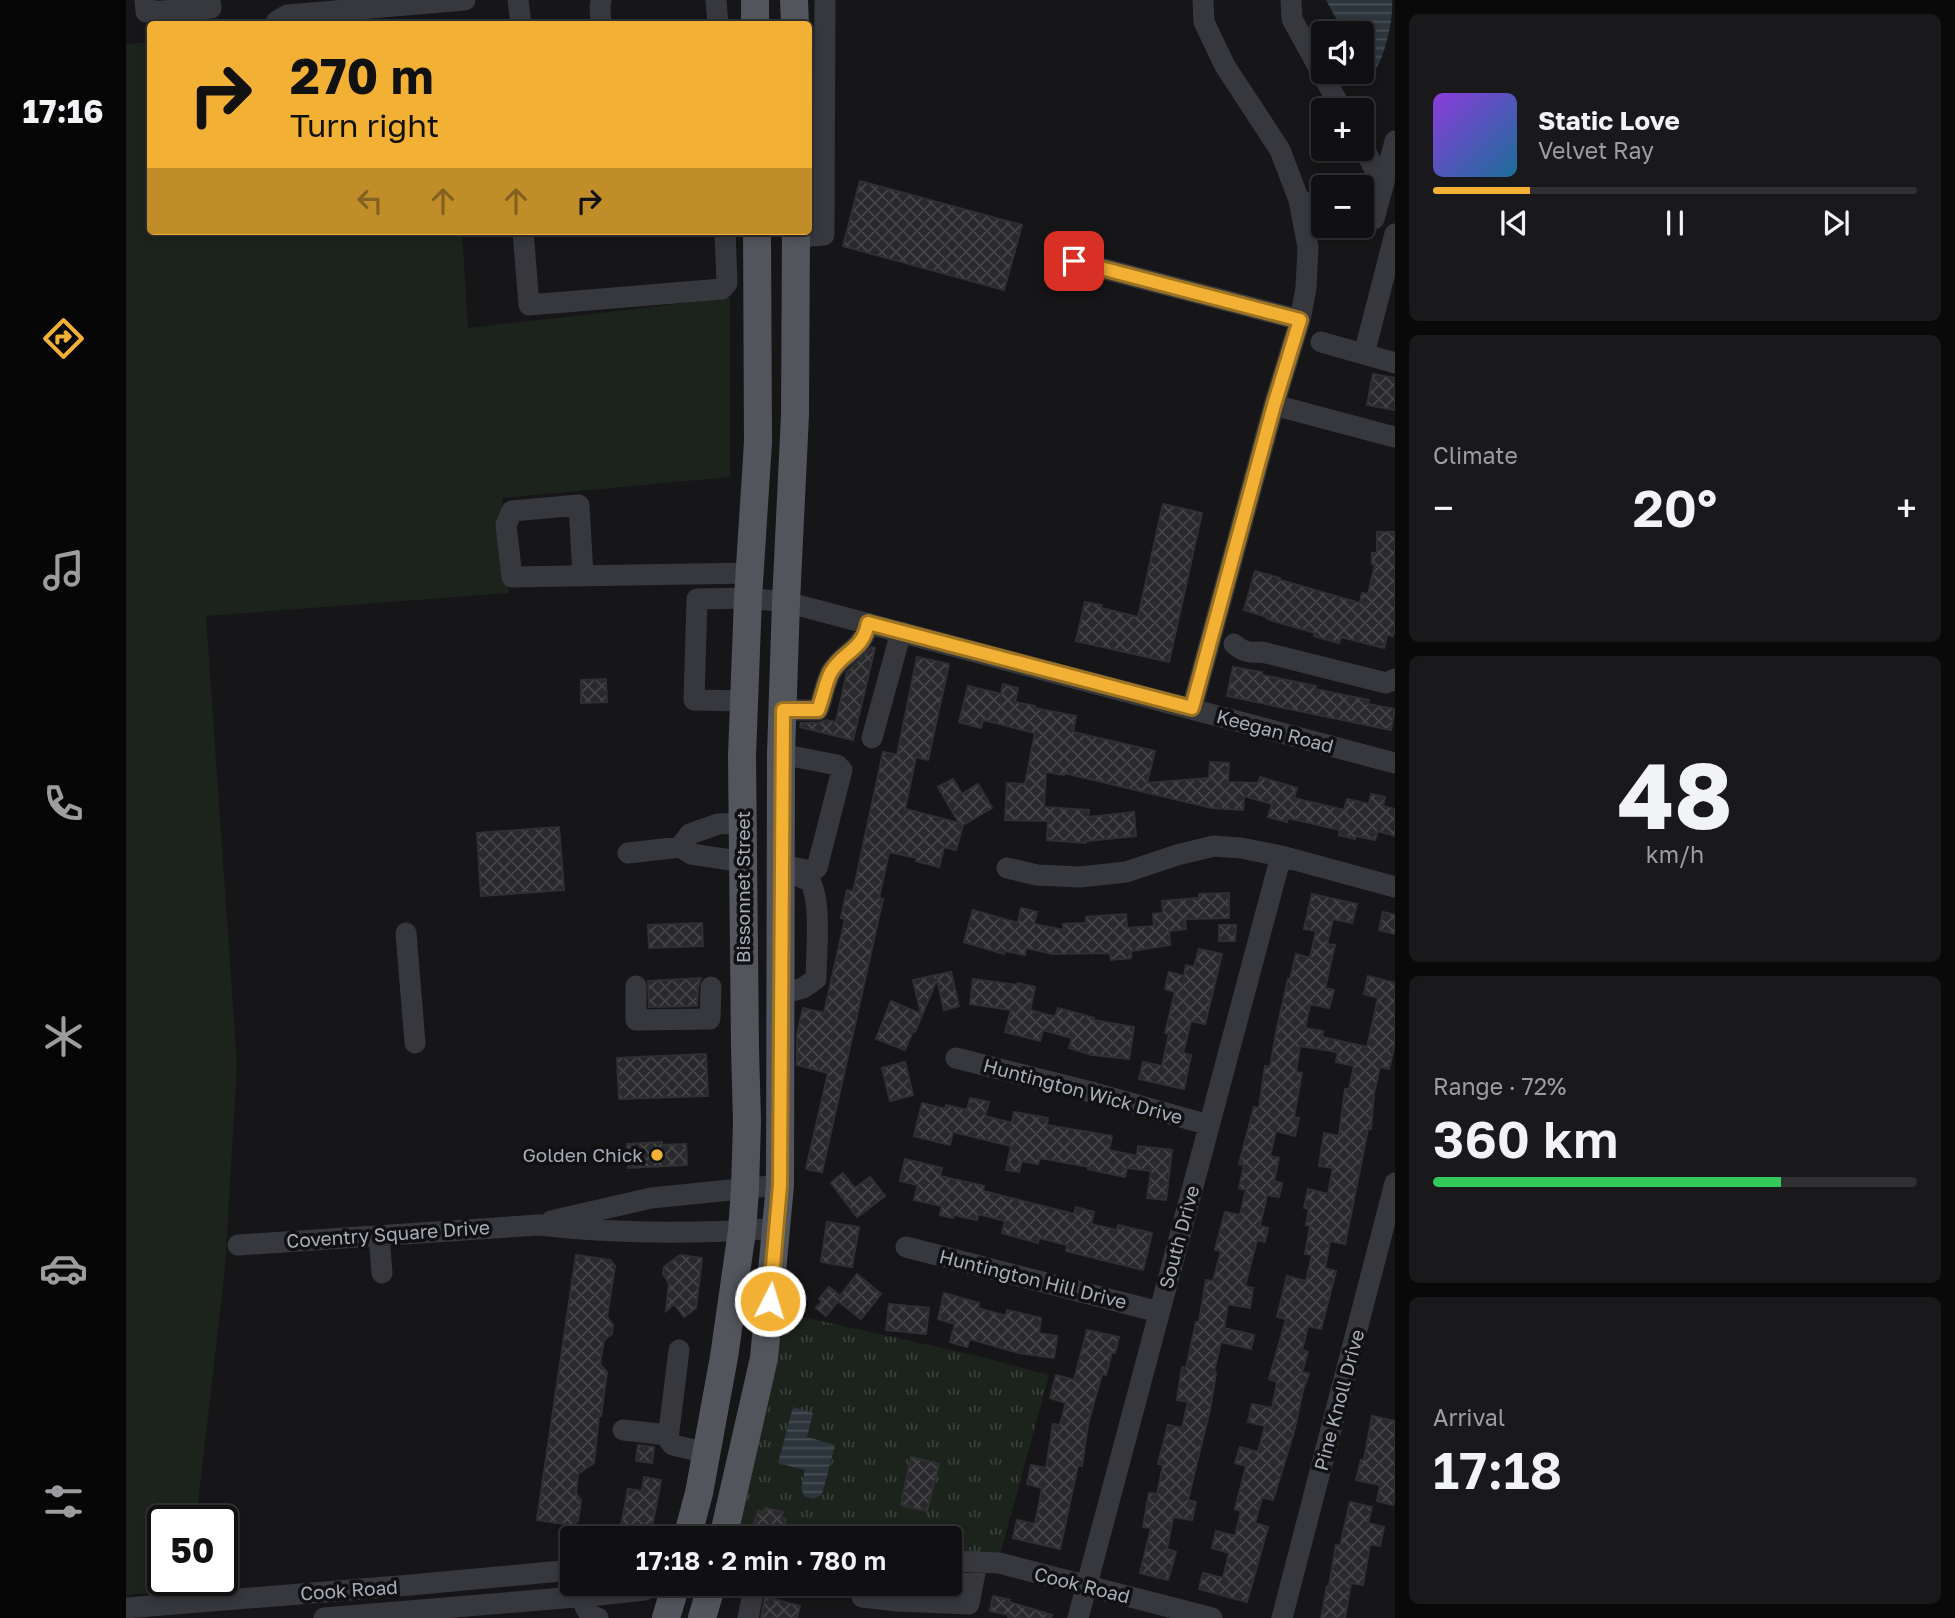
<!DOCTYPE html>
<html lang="en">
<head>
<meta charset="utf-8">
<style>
	:root { --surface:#101012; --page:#19191b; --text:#f1f3f6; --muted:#9c9d9f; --line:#303032; --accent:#f2b134 }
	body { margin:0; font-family:"Golos Text",sans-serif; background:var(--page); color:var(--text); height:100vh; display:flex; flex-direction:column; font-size:26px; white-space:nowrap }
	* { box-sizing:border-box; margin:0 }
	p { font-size:23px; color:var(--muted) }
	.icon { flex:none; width:38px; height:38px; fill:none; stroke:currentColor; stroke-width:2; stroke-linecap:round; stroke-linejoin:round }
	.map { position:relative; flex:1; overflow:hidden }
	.sheet { display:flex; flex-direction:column; gap:14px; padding:14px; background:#09090a; width:560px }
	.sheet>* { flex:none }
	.top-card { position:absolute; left:21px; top:21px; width:665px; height:214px; border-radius:7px; box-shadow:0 4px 10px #0003,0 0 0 2px var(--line); background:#f2b134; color:#111; overflow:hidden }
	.tools { position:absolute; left:1185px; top:21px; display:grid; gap:14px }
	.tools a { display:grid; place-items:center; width:63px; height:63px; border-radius:7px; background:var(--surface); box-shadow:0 4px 10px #0003,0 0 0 2px var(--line); font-size:35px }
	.speed { position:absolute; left:21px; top:1505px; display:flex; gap:14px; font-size:35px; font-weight:700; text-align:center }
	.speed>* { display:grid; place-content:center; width:91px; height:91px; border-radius:50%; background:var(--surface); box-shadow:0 4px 10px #0003,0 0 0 2px var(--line); line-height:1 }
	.speed .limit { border:4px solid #111; border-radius:10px; background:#fff; color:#111 }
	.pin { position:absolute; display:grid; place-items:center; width:60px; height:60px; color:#fff; margin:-30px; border-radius:14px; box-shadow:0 4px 10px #0006 }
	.me { position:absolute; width:77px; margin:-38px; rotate:5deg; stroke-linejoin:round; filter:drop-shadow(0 0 5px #0008) }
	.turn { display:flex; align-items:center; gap:24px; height:147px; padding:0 28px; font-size:32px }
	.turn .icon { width:91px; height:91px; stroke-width:2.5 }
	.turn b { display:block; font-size:49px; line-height:60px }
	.lanes { display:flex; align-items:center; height:66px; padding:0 28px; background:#0003; justify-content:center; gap:35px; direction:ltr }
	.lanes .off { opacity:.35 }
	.big { font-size:52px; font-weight:600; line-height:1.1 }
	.sheet .tile { flex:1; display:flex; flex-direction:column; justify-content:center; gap:10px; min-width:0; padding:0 24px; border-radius:10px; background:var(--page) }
	.sheet .dial { align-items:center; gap:0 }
	.dial b { font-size:91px; line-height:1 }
	.song { display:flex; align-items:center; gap:21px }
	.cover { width:84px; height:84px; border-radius:10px; background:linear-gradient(135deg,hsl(270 70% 55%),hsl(200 70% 35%)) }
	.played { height:7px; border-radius:4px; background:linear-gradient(90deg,var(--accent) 20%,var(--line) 20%) }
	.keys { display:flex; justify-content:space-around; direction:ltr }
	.heat { display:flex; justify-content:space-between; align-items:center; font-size:38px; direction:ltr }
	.charge { height:10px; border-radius:5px; background:linear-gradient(90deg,#34c759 72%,var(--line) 0) }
	.trip { position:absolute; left:434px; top:1526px; width:402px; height:70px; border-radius:7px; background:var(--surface); box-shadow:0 4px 10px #0003,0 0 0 2px var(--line); font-weight:600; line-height:70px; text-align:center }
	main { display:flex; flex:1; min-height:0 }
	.menu { display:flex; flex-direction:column; width:126px; justify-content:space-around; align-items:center; background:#060607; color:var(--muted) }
	.menu .icon { width:49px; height:49px }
	.menu .active { color:var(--accent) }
	.menu b { font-size:32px; color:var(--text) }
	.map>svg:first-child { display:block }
	.grass { fill:#1c231d }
	.park { fill:url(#park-tufts) }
	.water { fill:url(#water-rules) }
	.building { fill:url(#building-cross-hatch); stroke:#303034; stroke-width:2 }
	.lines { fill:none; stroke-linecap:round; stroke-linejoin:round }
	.minor { stroke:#37383d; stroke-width:21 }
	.major { stroke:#53555c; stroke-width:28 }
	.route-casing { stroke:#9d7322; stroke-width:18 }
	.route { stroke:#f2b134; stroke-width:12 }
	.poi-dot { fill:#f2b134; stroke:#111113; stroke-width:2.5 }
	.labels { text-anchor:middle; stroke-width:7; stroke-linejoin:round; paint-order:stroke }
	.street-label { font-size:19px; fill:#a8adb8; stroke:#111113 }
	.poi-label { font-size:19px; fill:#a8adb8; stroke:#111113; text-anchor:end }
</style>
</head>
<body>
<main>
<nav class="menu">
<b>17:16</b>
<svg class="icon active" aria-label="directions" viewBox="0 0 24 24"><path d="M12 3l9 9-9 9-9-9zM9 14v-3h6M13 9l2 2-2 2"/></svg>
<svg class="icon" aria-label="music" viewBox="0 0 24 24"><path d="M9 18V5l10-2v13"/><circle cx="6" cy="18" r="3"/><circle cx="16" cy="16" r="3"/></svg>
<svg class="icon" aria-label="phone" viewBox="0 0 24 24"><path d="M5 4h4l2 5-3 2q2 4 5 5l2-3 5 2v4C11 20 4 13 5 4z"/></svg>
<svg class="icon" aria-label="climate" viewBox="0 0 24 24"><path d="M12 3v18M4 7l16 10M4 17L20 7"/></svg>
<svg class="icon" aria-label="car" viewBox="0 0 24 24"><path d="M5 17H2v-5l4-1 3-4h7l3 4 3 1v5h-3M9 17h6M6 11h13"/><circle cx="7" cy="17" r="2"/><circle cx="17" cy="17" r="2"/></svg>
<svg class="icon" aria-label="filters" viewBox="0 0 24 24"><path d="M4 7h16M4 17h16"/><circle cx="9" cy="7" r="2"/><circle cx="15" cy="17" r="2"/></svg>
</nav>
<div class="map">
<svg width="1269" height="1618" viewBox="0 0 1269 1618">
	<defs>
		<pattern id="park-tufts" width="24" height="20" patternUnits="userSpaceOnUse" patternTransform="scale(1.75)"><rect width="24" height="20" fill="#1c231d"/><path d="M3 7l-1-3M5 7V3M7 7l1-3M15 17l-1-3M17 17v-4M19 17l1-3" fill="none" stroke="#3a403c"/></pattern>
		<pattern id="water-rules" width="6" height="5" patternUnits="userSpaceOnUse" patternTransform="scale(1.75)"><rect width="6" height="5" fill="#2c353c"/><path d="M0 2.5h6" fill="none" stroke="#485056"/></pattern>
		<pattern id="building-cross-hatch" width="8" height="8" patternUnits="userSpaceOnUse" patternTransform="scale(1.75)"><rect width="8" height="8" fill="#29292c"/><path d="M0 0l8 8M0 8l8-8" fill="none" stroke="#454548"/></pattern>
	</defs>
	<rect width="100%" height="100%" fill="#161618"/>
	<!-- grass -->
	<path class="grass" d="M24,42v189h312l6,97 262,-30v179l-228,21 7,95 -303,23 31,448 -12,204 -29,253h-33v59h26l-1,10 -62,5v-1551z"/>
	<!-- park -->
	<path class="park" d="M655,1312l197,44 71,19 -49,180 -50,-4v-13h-219z"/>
	<!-- water -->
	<path class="water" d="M1200,0h66c2,16 -7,57 -17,70 -1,2 -7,6 -8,7l-5,-9v-35h-18z
		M667,1407l20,6 -6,24 28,8 -12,46 -2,4 -7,4 -9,-2 -4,-8 4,-19 -27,-7z"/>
	<!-- building -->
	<path class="building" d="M734,181l162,44 -18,65 -161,-44z
		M1247,374l22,4v32l-28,-5z
		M1037,504l39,9 -33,149 -93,-21 9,-39 17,3 -1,3 37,9z
		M1251,532h18v97l-2,7 -6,-1 -3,13 -43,-11 -2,6 -25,-7 1,-3 -48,-14v-2l-23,-7 11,-39 25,7v2l80,23 2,-10 6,1 7,-30h-3v-11h5z
		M746,647l3,1 -22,92 -53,-13 1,-4h17l8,-3 10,2 11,-50z
		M791,657l32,7 -21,96 -12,-3 -11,52 54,14 -21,-36 15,-8 9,15 16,-10 14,24 -29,17 -7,25 -12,-3 -5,20 -23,-6 1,-3 -28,-6 -10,46 4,1 -61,273 -16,-3 22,-96 -31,-8v-30l6,-27 21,5 21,-94 -4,-1 6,-28 6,2 30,-140 14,3z
		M1107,667l29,5v3l54,11 -1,3 54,11 -1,4 27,5 -4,21 -164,-34z
		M480,679l1,23 -26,1v-23z
		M877,684l15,4 -3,14 20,4 -1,2 42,8 -3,16 82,19 -8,32 62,-5 1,-16 19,1 -1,19 30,1 2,-6 37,11 -3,10 50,12 3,-11 22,5 2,-10 14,3 -2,9 12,3v27l-17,-5 -3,9 -19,-4 -1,3 -16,-4 1,-5 -52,-12 -1,4 -19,-5 4,-13 -28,-8 -1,14 -31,-2 -148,-35v2l-18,-3 -2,35 45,3 -1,7 46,-5 2,24 -50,5v2l-39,-3 1,-19 -43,-1 2,-37 18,1 10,-51 -52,-13 -2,8 -22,-6 9,-36 33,8z
		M433,827l5,63 -83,6 -4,-63z
		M1103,893v25l-44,1 1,10 -17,2 1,14 -39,6v7l-20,2 -1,-7 -57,1 -27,-6 -1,7 -20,-4 -1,3 -40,-12 9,-32 45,13 3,-15 16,4 -3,12 30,6 -1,-6 23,-1v-6l40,-3 1,14 27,-2 -1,-12 10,-1 -1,-12 37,-3v-4z
		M1186,894l45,10 -5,19 -19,-4 -6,25 8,1 -10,43 9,2 -5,18 -19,-4 -5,24 18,3 -1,6 45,10 11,-49 -14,-4 4,-18 27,7v60l-6,26 -9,-2 -6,26 -3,36h-3l-23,115 -15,-3 -5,27 11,3 -15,58 -13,-3 -6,24 6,2 -6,20 7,2 -6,16 -9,42 -21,68 -11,-3 -7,26 13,4 -21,75 -48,-13 4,-16 20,5 6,-25 -17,-5 4,-17 19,5 6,-25 -6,-2 11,-43 -11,-3 5,-16 18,5 7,-26 -17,-4 4,-18 20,4 5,-26 -8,-3 17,-60 -9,-2 10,-41 19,5 6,-26 -7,-1 5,-28 -4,-1 3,-16 -5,-1 4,-19 20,5 5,-26 -14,-2 5,-33 15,3 6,-47h4l5,-23 -18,-4 2,-10 -38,-6 -4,26 6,1 -8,44 5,1 -4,18 -19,-5 -6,25 9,2 -5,23 8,2 -3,14 -12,-2 -7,31 8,2 -3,14 -8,-2 -12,46 8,2 -3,20 -22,-4 -4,24 30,7 -3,14 -30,-7 -7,30 2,1 -6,36 -22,91 8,2 -4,18 -19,-3 -6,32 9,3 -8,28 -28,-7 11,-45 -8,-1 6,-34 8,1 6,-29 -5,-1 10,-39 14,3 6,-26 -11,-2 5,-33 4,1 10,-46h3l7,-42 7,1 8,-30 -6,-1 10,-38 15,3 6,-25 -7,-2 5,-23 -5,-1 15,-57 5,1 6,-42 5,1 7,-39 11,-49h2l6,-25 14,4 6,-27 -12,-2z
		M1257,912l12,3v19l-16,-4z
		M576,923l1,23 -54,2 -1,-23z
		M1093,925h17l-1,16h-16z
		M1073,949l23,5 -17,70 -14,-3 -8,32 8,2 -7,34 -45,-10 4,-17 19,4 7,-32 -4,-1 10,-41 -10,-3 4,-17 15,4 2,-11 8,2z
		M825,972l8,34 -15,4 -7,-31 -22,53 -2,-1 -8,19 -29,-11 15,-38 30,13 -8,-34z
		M575,978l-3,9 -1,19 -48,1 -1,-26z
		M847,979l44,6 1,-2 17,4 -5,23 25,7 3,-9 36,10 -1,2 41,7 -5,32 -37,-4 -23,-7 3,-10 -29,-8 -3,11 -35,-9 6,-22 -41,-6z
		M580,1054l2,42 -89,3 -2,-41z
		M779,1062l8,33 -23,6 -8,-33z
		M844,1098l19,4 -4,14 27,7 2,-11 34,6 -1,7 65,11 -3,14 28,6 1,-10 34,4 -6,50 -19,-2 4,-27 -24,-3 -2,9 -37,-8 1,-2 -49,-9 -2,6 -16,-3 -3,11 -13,-2 5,-24 -58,-14 -3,13 -36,-9 8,-33 23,6 1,-4 21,5z
		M536,1142v3l24,-1 1,21 -59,3 -1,-24z
		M779,1159l37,9 -2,8 44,10 -1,5 91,23 2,-7 18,5 -3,12 26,6 1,-5 34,8 -9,37 -77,-19 1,-6 -28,-7 -1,5 -36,-10 3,-12 -27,-7 -1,6 -23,-5 -1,3 -13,-3 2,-9 -28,-6 4,-15 -18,-4z
		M717,1173l12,15 15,-11 15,19 -28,21 -26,-34z
		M701,1222l32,5 -7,40 -31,-5z
		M450,1255l34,5 5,6 -8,51 6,8 -1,9 -8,6 -4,24 7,8 -6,44 -2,1 -5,46 -16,11 -2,19 5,7 -3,21 -7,4 -34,-5z
		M554,1255l22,3 -6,50 -12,9 -10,-13 -8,7 3,-28 -6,-9 1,-7z
		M731,1274l24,20 -20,25 -23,-18 -12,15 -10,-8 6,-6 -3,-3 10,-12 11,9z
		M818,1293l35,10 -1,5 28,8 1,-6 34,8 -2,15 18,3 -3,22 -35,-5 -49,-14 -3,8 -17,-5 5,-18 -17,-5z
		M763,1304l40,4 -3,26 -40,-4z
		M961,1330l32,7 -4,16 -3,-1 -6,23 -4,-1 -14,50 -6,42 -4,-1 -18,84 -47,-11 4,-18 18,4 7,-36 -15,-4 4,-19 15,3 7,-44 7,1 6,-22 -16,-5 6,-23 18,5z
		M1246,1416l23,5v77l-2,7 -16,-4 3,-16 -24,-5 5,-20h3z
		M512,1445l16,2 -2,16 -16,-2z
		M785,1457l28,7 -12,47 -26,-6z
		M518,1477l17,3 -8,42 -11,8 -21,-4 7,-37 14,2z
		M1224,1502l22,5 -4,16 16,4 -4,19 -10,-2 -7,41 -12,-2 -6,35h-24l6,-32h2l7,-41 4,1z
		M639,1508l18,4 -2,6 5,1 -4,16 -5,-1 -1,4 -18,-5 1,-4 -6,-1 5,-17 6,1z
		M867,1596l17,4 -1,2 43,13 -1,3h-43l1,-3 -19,-4z
		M639,1597l35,9 -3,12h-36z"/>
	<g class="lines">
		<!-- minor -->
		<path class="minor" d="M19,0l1,12 65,-4 -1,-8
			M392,0l3,24
			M590,0l2,24
			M1165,0l1,19 50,91
			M149,24l2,-3 10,-6 178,-15
			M475,24l-1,-17 1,-7
			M1236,145l21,40
			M1173,200l24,6
			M1248,219l21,-78
			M397,231l6,74 193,-16 5,-6 -2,-52
			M670,237l28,-2 1,-235
			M948,261l226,59
			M1195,342l74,21
			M1238,354l31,-120
			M1148,405l121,32
			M457,575l-4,-70 -67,6 -6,14 6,52 238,-4
			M1108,644c9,8 16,9 28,8l124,31 9,-4
			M619,701l-51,-1 3,-101 51,-1 38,4 609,161
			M1066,708l82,-303 26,-85 6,-32 2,-41 -9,-47 -19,-50 -55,-84 -21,-44 -1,-22
			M657,710h35c5,-12 7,-27 13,-38 12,-21 32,-21 37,-49
			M746,738l29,-106
			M617,823l-25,1 -28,10 -10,13 11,7 53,8
			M502,853l52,-6
			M655,865l31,6 5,-3 25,-98 -5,-5 -56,-11
			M881,868l30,7 43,2 46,-5 51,-17 37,-9 27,2 40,8 114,31
			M280,933l9,110
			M510,986v34l74,-1 1,-32
			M655,994l22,-6 13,-9c0,-26 6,-76 -6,-98l-14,-6 -8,1
			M830,1058l139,35 114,32
			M425,1221l100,-23 129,-13
			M253,1235l3,38
			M112,1245l301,-20c79,9 159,9 238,3
			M780,1247l253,65
			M553,1350l-11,89 5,6 34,8
			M497,1430l45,5
			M824,1561l49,2 213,55
			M456,1596c3,11 4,19 16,22
			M736,1597l35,4 72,3 8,-42
			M0,1608l285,-23 161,-15
			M198,1618l275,-23 45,-5 14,-6
			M622,1618l4,-20
			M952,1618l203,-762
			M1156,1618l113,-435"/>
		<!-- major -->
		<path class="major" d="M629,0v24
			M668,0l1,24
			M561,1538l12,-45 25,-136 18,-126 3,-42 2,-67 -2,-74 -3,-292 6,-158 10,-156 -1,-211
			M597,1538l41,-180 16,-173 1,-431 5,-152 9,-187 1,-184
			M540,1618l10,-34
			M576,1618l10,-34"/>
	</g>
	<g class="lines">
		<defs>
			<path id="route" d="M644,1301l10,-116 3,-475h35c5,-12 7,-27 13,-38 12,-21 32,-21 37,-49l324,85 82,-303 26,-85 -226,-59"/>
		</defs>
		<!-- route casing -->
		<use href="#route" class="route-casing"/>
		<!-- route -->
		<use href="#route" class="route"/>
	</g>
	<!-- markers -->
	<circle class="poi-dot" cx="531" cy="1155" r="7"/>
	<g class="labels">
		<!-- street labels -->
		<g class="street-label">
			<text transform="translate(1149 731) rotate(15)" y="7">Keegan Road</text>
			<text transform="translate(617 887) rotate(-90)" y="7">Bissonnet Street</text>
			<text transform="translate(957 1091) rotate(15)" y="7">Huntington Wick Drive</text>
			<text transform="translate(262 1234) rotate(-4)" y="7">Coventry Square Drive</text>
			<text transform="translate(1053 1237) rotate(-75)" y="7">South Drive</text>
			<text transform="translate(907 1279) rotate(14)" y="7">Huntington Hill Drive</text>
			<text transform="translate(1213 1400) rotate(-75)" y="7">Pine Knoll Drive</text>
			<text transform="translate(956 1585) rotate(14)" y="7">Cook Road</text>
			<text transform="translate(223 1590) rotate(-4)" y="7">Cook Road</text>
		</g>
		<!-- poi labels -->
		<g class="poi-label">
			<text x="517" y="1162">Golden Chick</text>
		</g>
	</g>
</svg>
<div class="tools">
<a><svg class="icon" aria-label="sound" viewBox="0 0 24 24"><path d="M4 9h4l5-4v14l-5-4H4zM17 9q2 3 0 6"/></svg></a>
<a>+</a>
<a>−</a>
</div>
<div class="speed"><div class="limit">50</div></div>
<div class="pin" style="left:948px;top:261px;background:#d93025"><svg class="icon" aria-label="arrive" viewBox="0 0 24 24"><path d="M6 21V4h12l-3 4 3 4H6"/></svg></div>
<svg class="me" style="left:644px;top:1301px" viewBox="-20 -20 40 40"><circle r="17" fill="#f2b134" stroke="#fff" stroke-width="3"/><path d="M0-11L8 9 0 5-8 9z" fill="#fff"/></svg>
<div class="trip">17:18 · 2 min · 780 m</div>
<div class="top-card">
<div class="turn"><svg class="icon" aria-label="right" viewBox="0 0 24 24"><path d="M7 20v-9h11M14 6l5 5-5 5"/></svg><div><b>270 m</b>Turn right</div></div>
<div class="lanes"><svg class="icon off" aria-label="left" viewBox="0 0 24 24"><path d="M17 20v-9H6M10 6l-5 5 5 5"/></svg><svg class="icon off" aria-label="ahead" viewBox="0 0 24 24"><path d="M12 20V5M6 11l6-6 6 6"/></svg><svg class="icon off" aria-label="ahead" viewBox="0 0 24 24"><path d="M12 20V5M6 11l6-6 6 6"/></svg><svg class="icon" aria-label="right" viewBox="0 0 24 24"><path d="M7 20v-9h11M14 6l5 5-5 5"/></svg></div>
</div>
</div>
<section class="sheet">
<div class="tile">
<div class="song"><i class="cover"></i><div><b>Static Love</b><p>Velvet Ray</p></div></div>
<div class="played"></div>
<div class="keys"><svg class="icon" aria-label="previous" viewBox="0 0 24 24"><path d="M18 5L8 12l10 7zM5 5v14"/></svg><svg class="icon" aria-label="pause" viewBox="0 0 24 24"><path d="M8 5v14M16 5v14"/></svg><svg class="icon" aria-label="next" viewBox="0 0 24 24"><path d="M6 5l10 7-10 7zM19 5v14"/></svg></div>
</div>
<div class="tile"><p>Climate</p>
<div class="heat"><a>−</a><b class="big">20°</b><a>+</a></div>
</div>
<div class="tile dial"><b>48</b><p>km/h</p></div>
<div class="tile"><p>Range · 72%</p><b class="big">360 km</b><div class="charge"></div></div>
<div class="tile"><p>Arrival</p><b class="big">17:18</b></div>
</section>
</main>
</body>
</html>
